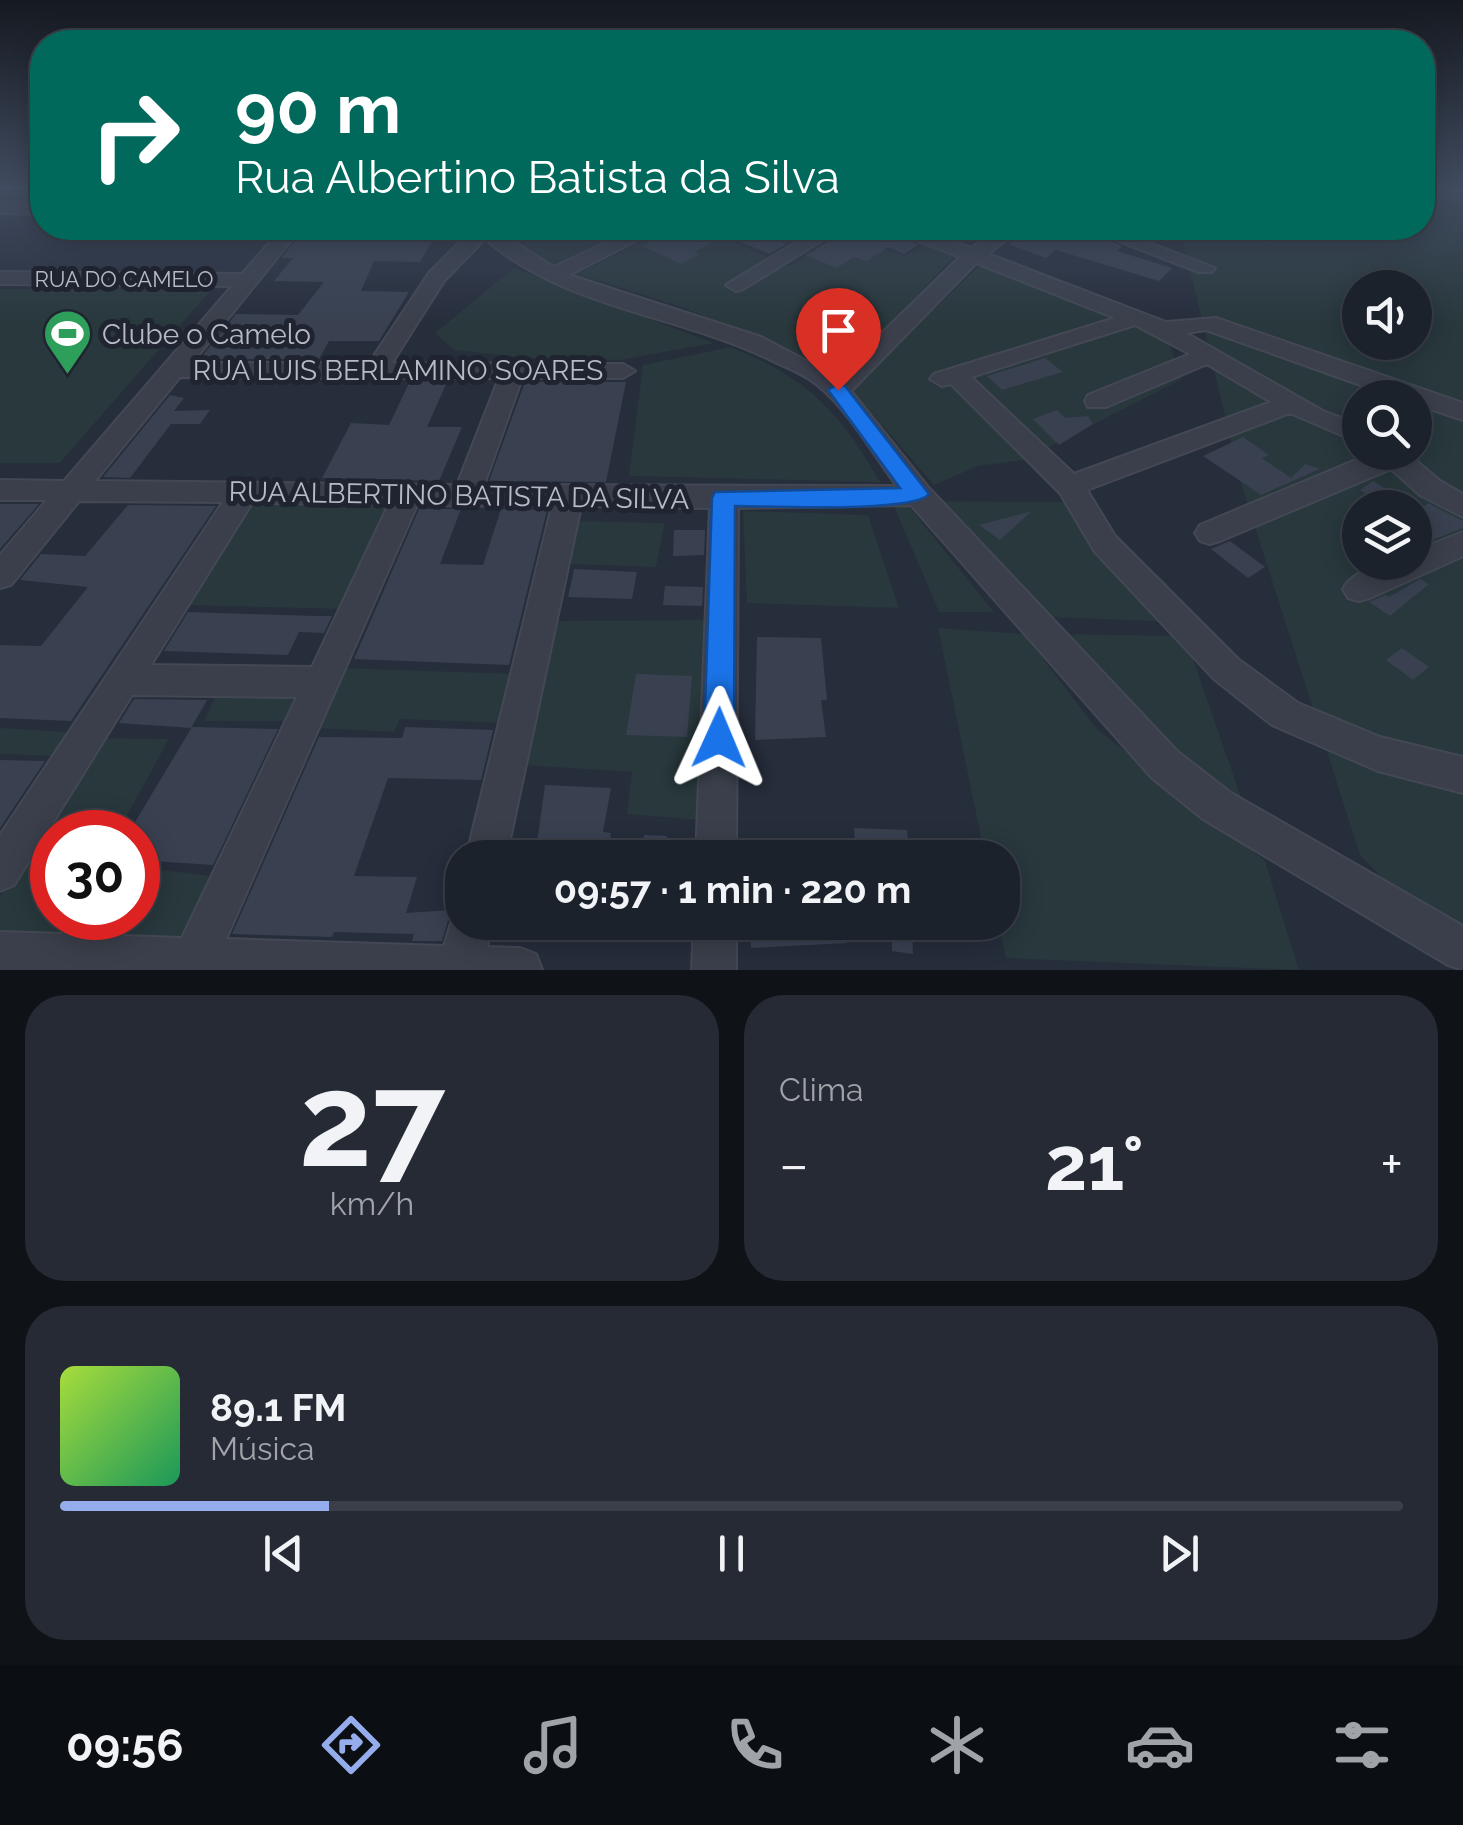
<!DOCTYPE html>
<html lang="pt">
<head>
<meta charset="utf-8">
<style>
	:root { --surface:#1c222c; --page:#252a34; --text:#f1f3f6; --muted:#a0a4a9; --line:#3a3f48; --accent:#95adec }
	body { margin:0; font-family:Raleway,sans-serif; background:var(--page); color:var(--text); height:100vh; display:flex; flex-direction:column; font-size:38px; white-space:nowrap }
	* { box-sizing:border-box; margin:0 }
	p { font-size:32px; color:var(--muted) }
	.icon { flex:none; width:55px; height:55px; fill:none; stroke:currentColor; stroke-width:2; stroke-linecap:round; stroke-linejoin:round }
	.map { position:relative; height:970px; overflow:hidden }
	.details { display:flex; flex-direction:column; gap:25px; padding:25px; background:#0f1318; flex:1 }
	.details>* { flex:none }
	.banner { position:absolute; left:30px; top:30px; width:1405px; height:210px; border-radius:40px; box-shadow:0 5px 25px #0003,0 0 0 2px var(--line); background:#00695c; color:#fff; overflow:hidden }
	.fabs { position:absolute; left:1342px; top:270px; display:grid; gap:20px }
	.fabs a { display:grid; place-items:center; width:90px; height:90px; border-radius:50%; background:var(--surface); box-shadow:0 5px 25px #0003,0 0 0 2px var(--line); font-size:50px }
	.speed { position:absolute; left:30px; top:810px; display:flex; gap:20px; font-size:50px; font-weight:700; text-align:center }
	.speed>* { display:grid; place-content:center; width:130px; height:130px; border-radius:50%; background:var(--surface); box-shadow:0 5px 25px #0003,0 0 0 2px var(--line); line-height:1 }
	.speed .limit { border:15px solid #d22; background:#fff; color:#111 }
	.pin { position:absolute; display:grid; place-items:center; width:85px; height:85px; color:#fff; margin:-102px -42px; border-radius:50% 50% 50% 0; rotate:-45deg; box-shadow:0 0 10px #0007 }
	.pin .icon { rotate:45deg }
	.me { position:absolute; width:110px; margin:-55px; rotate:1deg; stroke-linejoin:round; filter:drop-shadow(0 0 8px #0008) }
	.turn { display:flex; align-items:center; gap:35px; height:210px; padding:0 40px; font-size:45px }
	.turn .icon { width:130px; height:130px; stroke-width:2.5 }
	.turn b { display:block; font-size:70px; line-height:85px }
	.big { font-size:75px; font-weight:700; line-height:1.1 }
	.details .card { flex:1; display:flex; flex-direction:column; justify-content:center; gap:15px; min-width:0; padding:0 35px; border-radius:40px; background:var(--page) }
	.details .dial { align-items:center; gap:0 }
	.dial b { font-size:130px; line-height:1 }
	.song { display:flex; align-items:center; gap:30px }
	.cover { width:120px; height:120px; border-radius:15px; background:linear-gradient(135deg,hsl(80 70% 55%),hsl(150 70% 35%)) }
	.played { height:10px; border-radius:5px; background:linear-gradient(90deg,var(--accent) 20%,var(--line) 20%) }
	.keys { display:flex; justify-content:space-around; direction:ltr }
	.heat { display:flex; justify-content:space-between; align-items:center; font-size:55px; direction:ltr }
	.details .tiles { flex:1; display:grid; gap:25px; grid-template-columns:1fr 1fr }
	.card:last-child { grid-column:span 2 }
	.trip { position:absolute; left:445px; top:840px; width:575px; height:100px; border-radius:40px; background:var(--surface); box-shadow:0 5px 25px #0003,0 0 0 2px var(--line); font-weight:700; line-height:100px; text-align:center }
	.tabs { display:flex; height:160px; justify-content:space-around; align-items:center; background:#0b0e12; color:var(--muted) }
	.tabs .icon { width:70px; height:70px }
	.tabs .active { color:var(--accent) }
	.tabs b { font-size:45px; color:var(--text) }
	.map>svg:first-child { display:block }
	.green { fill:#28383c; fill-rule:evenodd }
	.building { fill:#394151 }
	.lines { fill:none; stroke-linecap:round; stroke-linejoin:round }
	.minor-casing { stroke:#434854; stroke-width:4 }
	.minor { fill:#3a3f4b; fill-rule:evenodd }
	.route { fill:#1a73e8; stroke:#114b97; stroke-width:2.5 }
	.labels { text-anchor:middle; stroke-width:10; stroke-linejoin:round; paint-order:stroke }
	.far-street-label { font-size:22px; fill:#b6bac7; stroke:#1f2430 }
	.poi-label { font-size:28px; fill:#b6bac7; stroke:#1f2430; text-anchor:start }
	.street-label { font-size:28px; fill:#b6bac7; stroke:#1f2430 }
</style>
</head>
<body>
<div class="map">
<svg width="1463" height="970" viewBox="0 0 1463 970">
	<rect width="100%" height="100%" fill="#262d3b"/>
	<!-- green -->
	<path class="green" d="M1423,189h40v735l-68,-33 -35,-36 -118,-368 -62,-259h242zM1360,288h55v54h-55zM1360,398h55v54h-55zM1360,508h55v54h-55z
		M500,228h115l9,5 -71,32z
		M671,228h57l-13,7 75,31 51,-33 63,23 22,-11 28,12 -112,116 -160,-66 -106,-33z
		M979,266l152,56 37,19 14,38 -158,81 -46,6 -44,19 -83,-96z
		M514,268l200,75 -94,17 -90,-2 -76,-8 -19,-17z
		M0,289l210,2 -150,172h-60z
		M731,347c78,32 108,63 149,135l-251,-6 14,-111z
		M250,498l148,2 -55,109 -161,-4z
		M932,501l135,1 100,81 11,39 -130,-5z
		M893,504h14l87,108h-55z
		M743,511l125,4 31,93 -152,-5z
		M579,521l86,2 -9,44 -86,-3z
		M707,620l-7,200 -73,-6 5,-42 -108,-7 32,-144z
		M938,628l86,6 73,95 168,132 34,109 -293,-12 -8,-35 4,-1v-64l-17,-1z
		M1060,634l125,2 65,187z
		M342,668l172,6 -13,49 -101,-4 -6,13 -79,-4z
		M218,690l84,1 -17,30h-81z
		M0,728l69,4 -18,24 -51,-2z
		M103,738l66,1 -51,93h-66v86h86v-51l72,9 -27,64 -183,-8v-35z"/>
	<!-- building -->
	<path class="building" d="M306,228h30l-12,12 53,-2v-10h63l-20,34 -46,-1 -13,30 48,1 -30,49h-50l-10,18h-119l36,-45 62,1 26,-33 -50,-1 19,-23h-12z
		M664,228h75l-45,24 6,2 -19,10 -39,-18 15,-7 -4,-2z
		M851,228h32l35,17 -14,9 -16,-7 -21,14 -14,-4 -16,11 -31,-13z
		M749,229l37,15 -17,10 -37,-16z
		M1062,230l31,10 5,-3 24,9 -5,5 55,17 -13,13 -103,-31 -10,8 -38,-14 20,-11 21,9z
		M1045,358l18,14 -61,18 -15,-14z
		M410,381l37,1 -20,45h35l-23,54 -117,-3 29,-55 38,2z
		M525,382h101l-20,100 -117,-1z
		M170,395l14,3 -10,13 36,-1 -10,14h-29l-41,54 -27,-1z
		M1057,410l8,8 23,-2 5,8 -34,21 -26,-26z
		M1243,437l26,18 -7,3 29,20 14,-14 15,5 -59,26 -58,-39z
		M1373,481l44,27h-29l-28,-18z
		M1428,503l35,18v7l-41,16 -7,-5v-24z
		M0,504h39l-39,45z
		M128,505l88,1 -145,215 -71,-3v-73l41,1 47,-59 -68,-7 21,-26 44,2z
		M419,509h42l-21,55 43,1 18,-56 46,1 -38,155 -155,-6z
		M1032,511l-32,29 -21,-15z
		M674,530h31l-1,25 -31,1z
		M1230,541l35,26 -17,11 -37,-29z
		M574,569l63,3 -5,27 -64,-2z
		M1420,579l9,5 -39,32 -21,-14 17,-7 3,2z
		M665,586l38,1 -1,19 -39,-1z
		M188,612l127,4h17l-8,17 -25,-1 -11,23 -124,-4z
		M757,637l64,1 6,62h-6l5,37 -71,3z
		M1402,648l27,19 -16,13 -27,-20z
		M636,674l56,2 -5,61 -61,-2z
		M134,699l73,1 -16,28 -72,-5z
		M192,727l86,2 -65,136 -75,-5v-28h-9z
		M405,727l88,3 -12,50 -93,-2 -34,98 63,1 -11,36 45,-3 -9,31h-30l2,-7 -80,-2 -2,5 -100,-3 87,-197 83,1z
		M0,760l45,1 -45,67z
		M545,785l66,3 -8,44 8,1 -4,25h-97l4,-16 23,1z
		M854,828l53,2 3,28h-54z
		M644,835l23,1 -2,22h-23z
		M750,922h150v4l12,2 1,26 -21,-3v-16l-45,2v6l-96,5z"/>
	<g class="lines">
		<defs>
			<path id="minor" d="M1432,189l31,3v11l-28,-10z
				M0,203l42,1v10l-42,-1z
				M282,228h19l-109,135h177l60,-90 45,-45c28,0 54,25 80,39l84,-39h23l-92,47 192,62 76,40 123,-120 -65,-25 -2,-4h25l53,20 30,-20h21l-34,26 178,68 50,-4 247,85v17l-48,-16v-6h-18l-191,-68 -20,3 137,78 37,14v18l-70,-30 -203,77 28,46 123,123 60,44 82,34 83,20v36l-85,-22 -106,-46 -58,-46 -119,-127 -35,-59 -109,-109 -9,2 -12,-7 4,-5 181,-56 -139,-55 -125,128 77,96 250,265 53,41 232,133v44l-15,-5 -245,-146 -51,-41 -241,-273 -173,3 -2,350h-40l14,-350 -129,-2 -75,352h-40l86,-352 -135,-1 -191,434 218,7 12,-39 6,-3v18h30l-5,25 33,1 16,6 6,16h-542v-38l182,6 115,-241 -165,-2 -118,190 -14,6v-56l223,-333 -144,-1 -68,84 -11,3v-33l47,-55h-47v-20l64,1 168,-195 -232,-2v-12l242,2zM485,239c81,70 197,76 290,123 13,6 29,12 41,22 33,26 56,69 81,102l-413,-1 38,-107h101l12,-7 -12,-7 -231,-1 52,-82zM1135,325l55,29 -102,41 -3,6 3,6h18l101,-43 64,38 -197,72 -103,-97zM180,377l319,1 -42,107 -362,-4zM252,503l137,1 -77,163 -161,-2z
				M820,228h22l-99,61 -7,2 -10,-6z
				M1085,228h25l105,40 -3,4h-14z
				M1375,452h31l34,29 23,13v23l-43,-22 -29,-26 -171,72 -10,3 -10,-3 -5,-8 5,-8z
				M1463,532v24l-93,42 -11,3 -11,-3 -5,-9c12,-22 49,-27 72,-27v-11z
				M694,922h42v48h-44z"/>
		</defs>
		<!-- minor casing -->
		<use href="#minor" class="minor-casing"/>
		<!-- minor -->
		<use href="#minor" class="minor"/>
	</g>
	<!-- sky -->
	<linearGradient id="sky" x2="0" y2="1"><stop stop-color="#151920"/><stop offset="0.58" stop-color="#414c60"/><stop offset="1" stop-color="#414c60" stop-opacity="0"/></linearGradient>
	<rect width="1463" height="325" fill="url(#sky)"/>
	<!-- route -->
	<path class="route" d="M838,384l7,2 84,108c-14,19 -163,12 -194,12l-1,232 -5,10 -10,4 -11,-4 -4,-10 8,-240 3,-6 185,-4 -72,-98z"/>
	<!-- icons -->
	<defs>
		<symbol id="stadium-pin" viewBox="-11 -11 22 30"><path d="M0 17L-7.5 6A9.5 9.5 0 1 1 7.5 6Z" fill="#2e9e5b" stroke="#1f2430"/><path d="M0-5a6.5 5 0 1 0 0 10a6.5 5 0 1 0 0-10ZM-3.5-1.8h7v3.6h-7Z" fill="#fff"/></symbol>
	</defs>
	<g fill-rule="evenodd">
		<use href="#stadium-pin" x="40" y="306" width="55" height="75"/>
	</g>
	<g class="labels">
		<!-- far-street labels -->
		<g class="far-street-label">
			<text x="124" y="287">RUA DO CAMELO</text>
		</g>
		<!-- poi labels -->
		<g class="poi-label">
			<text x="102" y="344">Clube o Camelo</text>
		</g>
		<!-- street labels -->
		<g class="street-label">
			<text x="398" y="380">RUA LUIS BERLAMINO SOARES</text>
			<text transform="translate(459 495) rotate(1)" y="10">RUA ALBERTINO BATISTA DA SILVA</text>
		</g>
	</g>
</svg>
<div class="fabs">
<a><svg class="icon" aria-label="sound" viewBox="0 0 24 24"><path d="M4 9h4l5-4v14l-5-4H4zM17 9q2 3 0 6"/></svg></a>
<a><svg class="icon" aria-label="search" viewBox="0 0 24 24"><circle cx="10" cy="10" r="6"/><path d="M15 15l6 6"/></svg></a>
<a><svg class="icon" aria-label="layers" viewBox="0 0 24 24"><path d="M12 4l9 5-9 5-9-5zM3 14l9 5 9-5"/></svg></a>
</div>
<div class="speed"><div class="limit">30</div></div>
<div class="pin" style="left:838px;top:390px;background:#d93025"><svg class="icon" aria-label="arrive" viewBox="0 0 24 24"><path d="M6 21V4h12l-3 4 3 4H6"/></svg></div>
<svg class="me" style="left:719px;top:738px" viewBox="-20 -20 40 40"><path d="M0-17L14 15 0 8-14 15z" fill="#1a73e8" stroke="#fff" stroke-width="4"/></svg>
<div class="trip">09:57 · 1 min · 220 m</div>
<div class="banner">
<div class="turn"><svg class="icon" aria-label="right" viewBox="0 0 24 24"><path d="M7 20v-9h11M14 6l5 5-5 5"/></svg><div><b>90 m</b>Rua Albertino Batista da Silva</div></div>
</div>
</div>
<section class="details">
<div class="tiles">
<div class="card dial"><b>27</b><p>km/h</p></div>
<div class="card"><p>Clima</p>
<div class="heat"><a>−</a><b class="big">21°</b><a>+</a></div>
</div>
<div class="card">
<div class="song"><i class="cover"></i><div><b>89.1 FM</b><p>Música</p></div></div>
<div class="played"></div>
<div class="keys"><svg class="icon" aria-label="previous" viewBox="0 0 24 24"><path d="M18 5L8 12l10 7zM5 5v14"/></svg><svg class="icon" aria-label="pause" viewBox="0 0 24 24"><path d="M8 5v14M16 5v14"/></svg><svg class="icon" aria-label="next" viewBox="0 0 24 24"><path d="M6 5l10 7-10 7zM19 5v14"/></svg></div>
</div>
</div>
</section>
<nav class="tabs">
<b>09:56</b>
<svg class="icon active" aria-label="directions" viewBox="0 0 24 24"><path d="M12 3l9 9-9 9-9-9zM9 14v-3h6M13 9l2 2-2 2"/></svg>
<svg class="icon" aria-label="music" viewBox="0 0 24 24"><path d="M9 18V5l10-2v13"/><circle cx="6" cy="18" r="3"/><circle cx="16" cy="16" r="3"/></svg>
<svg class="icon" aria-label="phone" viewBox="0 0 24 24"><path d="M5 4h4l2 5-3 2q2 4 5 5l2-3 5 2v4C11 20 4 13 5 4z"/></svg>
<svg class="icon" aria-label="climate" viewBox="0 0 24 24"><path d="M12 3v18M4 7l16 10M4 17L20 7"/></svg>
<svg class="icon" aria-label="car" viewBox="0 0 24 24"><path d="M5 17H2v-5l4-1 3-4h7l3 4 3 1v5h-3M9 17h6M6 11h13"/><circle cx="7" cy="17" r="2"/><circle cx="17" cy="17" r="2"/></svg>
<svg class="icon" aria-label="filters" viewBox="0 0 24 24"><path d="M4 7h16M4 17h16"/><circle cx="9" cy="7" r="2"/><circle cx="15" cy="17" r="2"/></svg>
</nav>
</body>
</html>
